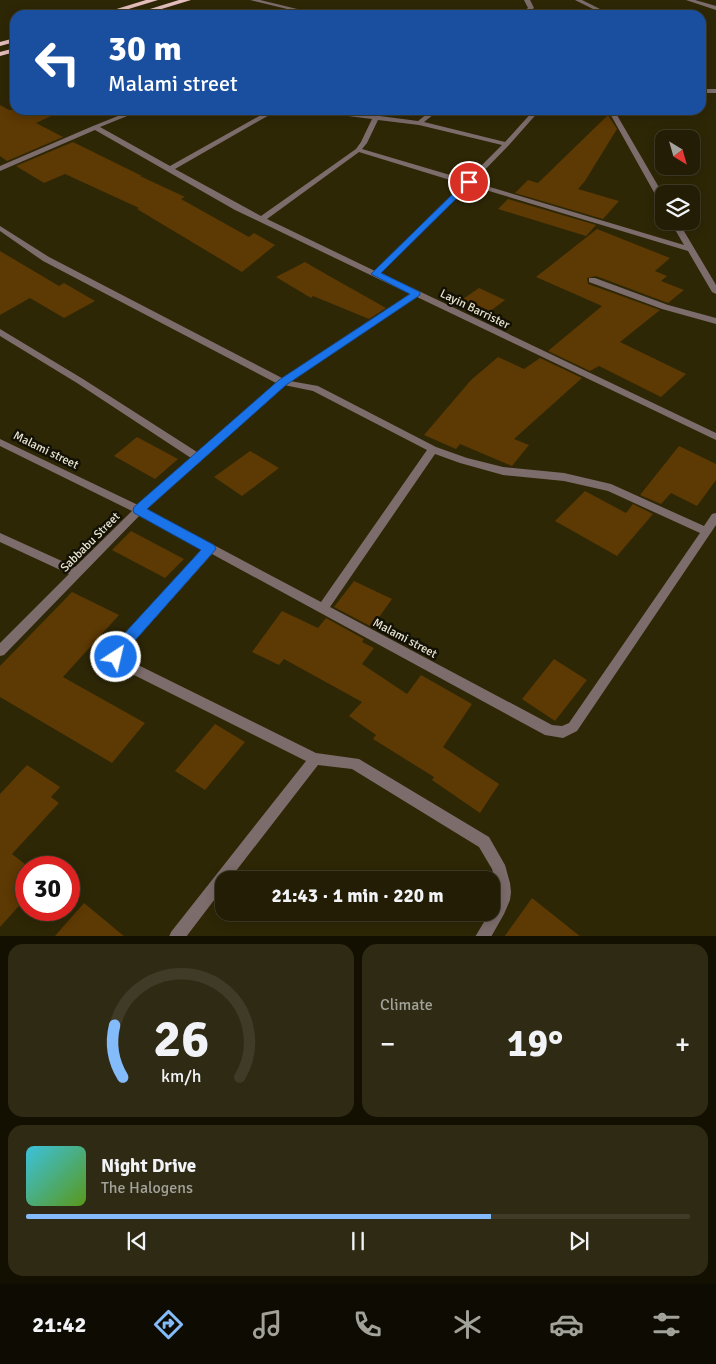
<!DOCTYPE html>
<html lang="en">
<head>
<meta charset="utf-8">
<style>
	:root { --surface:#221d04; --page:#2e2a13; --text:#f1f3f6; --muted:#a2a29a; --line:#3f3b26; --accent:#84bcfb }
	body { margin:0; font-family:Signika,sans-serif; background:var(--page); color:var(--text); height:100vh; display:flex; flex-direction:column; font-size:19px; white-space:nowrap }
	* { box-sizing:border-box; margin:0 }
	p { font-size:16px; color:var(--muted) }
	.icon { flex:none; width:28px; height:28px; fill:none; stroke:currentColor; stroke-width:2; stroke-linecap:round; stroke-linejoin:round }
	.map { position:relative; height:936px; overflow:hidden }
	.panel { display:flex; flex-direction:column; gap:8px; padding:8px; background:#131002; flex:1 }
	.panel>* { flex:none }
	.guide { position:absolute; left:10px; top:10px; width:696px; height:105px; border-radius:15px; box-shadow:0 2px 12px #0003,0 0 0 1px var(--line); background:#1a4fa0; color:#fff; overflow:hidden }
	.needle { width:32px; rotate:143deg }
	.tools { position:absolute; left:655px; top:130px; display:grid; gap:10px }
	.tools a { display:grid; place-items:center; width:45px; height:45px; border-radius:10px; background:var(--surface); box-shadow:0 2px 12px #0003,0 0 0 1px var(--line); font-size:25px }
	.speed { position:absolute; left:15px; top:856px; display:flex; gap:10px; font-size:25px; font-weight:700; text-align:center }
	.speed>* { display:grid; place-content:center; width:65px; height:65px; border-radius:50%; background:var(--surface); box-shadow:0 2px 12px #0003,0 0 0 1px var(--line); line-height:1 }
	.speed .limit { border:8px solid #d22; background:#fff; color:#111 }
	.pin { position:absolute; display:grid; place-items:center; width:42px; height:42px; color:#fff; margin:-21px; border:2px solid #fff; border-radius:50%; box-shadow:0 1px 5px #0007 }
	.me { position:absolute; width:55px; margin:-28px; rotate:35deg; stroke-linejoin:round; filter:drop-shadow(0 0 4px #0008) }
	.turn { display:flex; align-items:center; gap:18px; height:105px; padding:0 15px; font-size:22px }
	.turn .icon { width:65px; height:65px; stroke-width:2.5 }
	.turn b { display:block; font-size:35px; line-height:42px }
	.big { font-size:38px; font-weight:800; line-height:1.1 }
	.panel .widget { flex:1; display:flex; flex-direction:column; justify-content:center; gap:8px; min-width:0; padding:0 18px; border-radius:15px; background:var(--page) }
	.panel .dial { align-items:center; gap:0 }
	.dial svg { height:130px; overflow:visible; fill:none; stroke:var(--line); stroke-width:7; stroke-linecap:round; text-anchor:middle }
	.dial text { fill:var(--text); stroke:none }
	.song { display:flex; align-items:center; gap:15px }
	.cover { width:60px; height:60px; border-radius:8px; background:linear-gradient(135deg,hsl(190 70% 55%),hsl(90 70% 35%)) }
	.played { height:5px; border-radius:2px; background:linear-gradient(90deg,var(--accent) 70%,var(--line) 70%) }
	.keys { display:flex; justify-content:space-around; direction:ltr }
	.heat { display:flex; justify-content:space-between; align-items:center; font-size:28px; direction:ltr }
	.panel .tiles { flex:1; display:grid; gap:8px; grid-template-columns:1fr 1fr }
	.widget:last-child { grid-column:span 2 }
	.trip { position:absolute; left:215px; top:871px; width:285px; height:50px; border-radius:15px; background:var(--surface); box-shadow:0 2px 12px #0003,0 0 0 1px var(--line); font-weight:800; line-height:50px; text-align:center }
	.tab-bar { display:flex; height:80px; justify-content:space-around; align-items:center; background:#0e0c02; color:var(--muted) }
	.tab-bar .icon { width:35px; height:35px }
	.tab-bar .active { color:var(--accent) }
	.tab-bar b { font-size:22px; color:var(--text) }
	.map>svg:first-child { display:block }
	.building { fill:#5d3903 }
	.lines { fill:none; stroke-linecap:round; stroke-linejoin:round }
	.service { fill:#7d6c6c; fill-rule:evenodd }
	.minor { fill:#7d6c6c; fill-rule:evenodd }
	.tertiary { fill:#7d6c6c; fill-rule:evenodd }
	.trunk { fill:#e6bebe; fill-rule:evenodd }
	.route { fill:#1a73e8; stroke:#114b97 }
	.labels { text-anchor:middle; stroke-width:5; stroke-linejoin:round; paint-order:stroke }
	.street-label { font-size:12px; fill:#e9e5d3; stroke:#131004 }
</style>
</head>
<body>
<div class="map">
<svg width="716" height="937" viewBox="0 0 716 937">
	<rect width="100%" height="100%" fill="#2e2706"/>
	<!-- building -->
	<path class="building" d="M0,105l9,5h55l-28,13 27,14 -56,24 -7,-5z
		M608,115l9,14 -32,52 -7,8 41,12 -16,18 -88,-26 13,-13 10,3z
		M73,142l69,34h-2l45,21 -4,2 68,38 5,-4 21,12 -33,27 -105,-63 2,-1 -74,-34 -21,9 -28,-17z
		M508,199l88,26 -10,11 -88,-27z
		M597,229l73,29 -15,13 12,5 -6,5 23,9 -16,13 -72,-27 -9,2 1,6 72,26 -40,32 66,32 -25,23 -62,-31 -9,5 -42,-20 54,-45 -66,-29z
		M0,251l59,35 5,-3 31,18 -31,17 -34,-20 -30,17z
		M305,262l26,15 55,31 -17,11 -56,-23 -2,2 -35,-21z
		M479,288l26,12 -24,18 -27,-13z
		M498,357l26,12 16,-11 42,20 -68,61 15,6 -17,21 -52,-22 -4,5 -32,-14 47,-55z
		M137,437l41,22 -23,20 -41,-23z
		M679,446l37,18v16l-19,26 -26,-13 -10,11 -21,-9z
		M250,451l29,17 -37,28 -28,-19z
		M585,491l41,22 7,-9 20,10 -36,42 -62,-35z
		M131,531l53,28 -19,19 -53,-28z
		M354,581l38,18 -20,28 -38,-20z
		M72,592l47,23 -56,62 82,46 -33,40 -112,-66v-31z
		M282,611l36,17 8,-10 38,21 -2,3 12,6 -12,16 45,30 14,-19 51,29 -29,43 56,37 -19,29 -48,-33 2,-3 -61,-38 3,-4 -27,-19 13,-14 -78,-43 -5,6 -27,-13z
		M554,659l33,21 -32,41 -33,-22z
		M215,724l30,18 -40,48 -30,-19z
		M27,765l33,22 -9,10 8,6 -47,51 14,11v33l-26,29v-133z
		M532,898l49,39h-77z
		M84,903l41,34h-71z"/>
	<g class="lines">
		<!-- service -->
		<path class="service" d="M524,0h6l4,8 -10,7h-6l10,-7z
			M575,0h7l30,15h-7z"/>
		<!-- minor -->
		<path class="minor" d="M250,0h10l62,15h-10z
			M120,8l17,6 1,1h-8l-12,-4 -1,-1z
			M701,89h15v4h-15z
			M133,110h9l-42,17 70,39 100,-56h8l-103,59 86,47 95,-67 5,-7 11,-23 -32,-4 -6,-5 84,11 14,-11h7l-15,12 81,20 29,-32h6l-31,35 -36,37 211,63 -14,-24h8l38,64v9l-4,-2 -24,-41 -219,-66 -88,88 335,160v7l-299,-143 -127,84 28,5 118,61 31,11 36,9 61,6 47,11 93,42 8,-12 4,-1v12l-139,206 -14,7 -18,-3 -333,-181 -89,100 1,4 192,95 43,6 130,78 16,28 5,18 1,9 -1,8 -6,14 -13,23h-16l15,-25h1l4,-12 1,-17 -4,-14 -13,-22 -127,-78 -34,-4 -89,115h-5v7l-38,50h-17l2,-5 135,-171 -190,-95 -6,-9 3,-9 90,-99 -63,-34 -136,140 -4,1v-13l69,-69 -69,-32v-9l75,34 57,-56 -132,-65v-7l138,66 53,-47 -114,-75 -77,-47v-7l83,50 114,73 79,-69 -233,-122 -43,-30v-5l49,31 233,121 128,-84 -175,-84 -140,-80 -95,41v-5l93,-40zM378,120l41,5 83,20 -35,35 -105,-31 5,-6zM359,152l104,32 -88,87 -108,-52zM284,385l29,6 114,59 -106,152 -175,-93 56,-49zM435,454l25,9 43,12 61,6 44,10 92,42 -131,190 -7,3 -10,-1 -222,-118z
			M608,110h6l50,86v9l-4,-2z
			M589,278h6l73,27 48,13v6l-54,-15 -73,-27z"/>
		<!-- tertiary -->
		<path class="tertiary" d="M686,0h9l21,6v4z"/>
		<!-- trunk -->
		<path class="trunk" d="M146,0h12l-49,15h-12z
			M179,0h12l-49,15 -5,-2z
			M15,38v4l-15,4v-4z
			M15,48v4l-15,4v-4z"/>
	</g>
	<!-- route -->
	<path class="route" d="M466,181l7,1 -92,91 39,19v3l-134,90 -139,124 67,36 2,4 -93,105 -2,7 -5,2 -5,-2 -2,-4 3,-10 89,-97 -67,-37 -1,-3 1,-3 145,-127 131,-86 -39,-20z"/>
	<g class="labels">
		<!-- street labels -->
		<g class="street-label">
			<text transform="translate(475 309) rotate(26)" y="4">Layin Barrister</text>
			<text transform="translate(46 450) rotate(26)" y="4">Malami street</text>
			<text transform="translate(90 542) rotate(-45)" y="4">Sabbabu Street</text>
			<text transform="translate(405 638) rotate(28)" y="4">Malami street</text>
		</g>
	</g>
</svg>
<div class="tools">
<a><svg class="needle" viewBox="-14 -14 28 28"><path d="M0-13l5 13h-10z" fill="#e53935"/><path d="M0 13l5-13h-10z" fill="#a2a29a"/></svg></a>
<a><svg class="icon" aria-label="layers" viewBox="0 0 24 24"><path d="M12 4l9 5-9 5-9-5zM3 14l9 5 9-5"/></svg></a>
</div>
<div class="speed"><div class="limit">30</div></div>
<div class="pin" style="left:469px;top:182px;background:#d93025"><svg class="icon" aria-label="arrive" viewBox="0 0 24 24"><path d="M6 21V4h12l-3 4 3 4H6"/></svg></div>
<svg class="me" style="left:116px;top:657px" viewBox="-20 -20 40 40"><circle r="17" fill="#1a73e8" stroke="#fff" stroke-width="3"/><path d="M0-11L8 9 0 5-8 9z" fill="#fff"/></svg>
<div class="trip">21:43 · 1 min · 220 m</div>
<div class="guide">
<div class="turn"><svg class="icon" aria-label="left" viewBox="0 0 24 24"><path d="M17 20v-9H6M10 6l-5 5 5 5"/></svg><div><b>30 m</b>Malami street</div></div>
</div>
</div>
<section class="panel">
<div class="tiles">
<div class="widget dial"><svg viewBox="0 0 100 80">
<path d="M14 69A42 42 0 1 1 86 69"/>
<path d="M14 69A42 42 0 0 1 9 37" stroke="#84bcfb"/>
<text x="50" y="56" font-size="32" font-weight="700">26</text>
<text x="50" y="72" font-size="11">km/h</text>
</svg></div>
<div class="widget"><p>Climate</p>
<div class="heat"><a>−</a><b class="big">19°</b><a>+</a></div>
</div>
<div class="widget">
<div class="song"><i class="cover"></i><div><b>Night Drive</b><p>The Halogens</p></div></div>
<div class="played"></div>
<div class="keys"><svg class="icon" aria-label="previous" viewBox="0 0 24 24"><path d="M18 5L8 12l10 7zM5 5v14"/></svg><svg class="icon" aria-label="pause" viewBox="0 0 24 24"><path d="M8 5v14M16 5v14"/></svg><svg class="icon" aria-label="next" viewBox="0 0 24 24"><path d="M6 5l10 7-10 7zM19 5v14"/></svg></div>
</div>
</div>
</section>
<nav class="tab-bar">
<b>21:42</b>
<svg class="icon active" aria-label="directions" viewBox="0 0 24 24"><path d="M12 3l9 9-9 9-9-9zM9 14v-3h6M13 9l2 2-2 2"/></svg>
<svg class="icon" aria-label="music" viewBox="0 0 24 24"><path d="M9 18V5l10-2v13"/><circle cx="6" cy="18" r="3"/><circle cx="16" cy="16" r="3"/></svg>
<svg class="icon" aria-label="phone" viewBox="0 0 24 24"><path d="M5 4h4l2 5-3 2q2 4 5 5l2-3 5 2v4C11 20 4 13 5 4z"/></svg>
<svg class="icon" aria-label="climate" viewBox="0 0 24 24"><path d="M12 3v18M4 7l16 10M4 17L20 7"/></svg>
<svg class="icon" aria-label="car" viewBox="0 0 24 24"><path d="M5 17H2v-5l4-1 3-4h7l3 4 3 1v5h-3M9 17h6M6 11h13"/><circle cx="7" cy="17" r="2"/><circle cx="17" cy="17" r="2"/></svg>
<svg class="icon" aria-label="filters" viewBox="0 0 24 24"><path d="M4 7h16M4 17h16"/><circle cx="9" cy="7" r="2"/><circle cx="15" cy="17" r="2"/></svg>
</nav>
</body>
</html>
